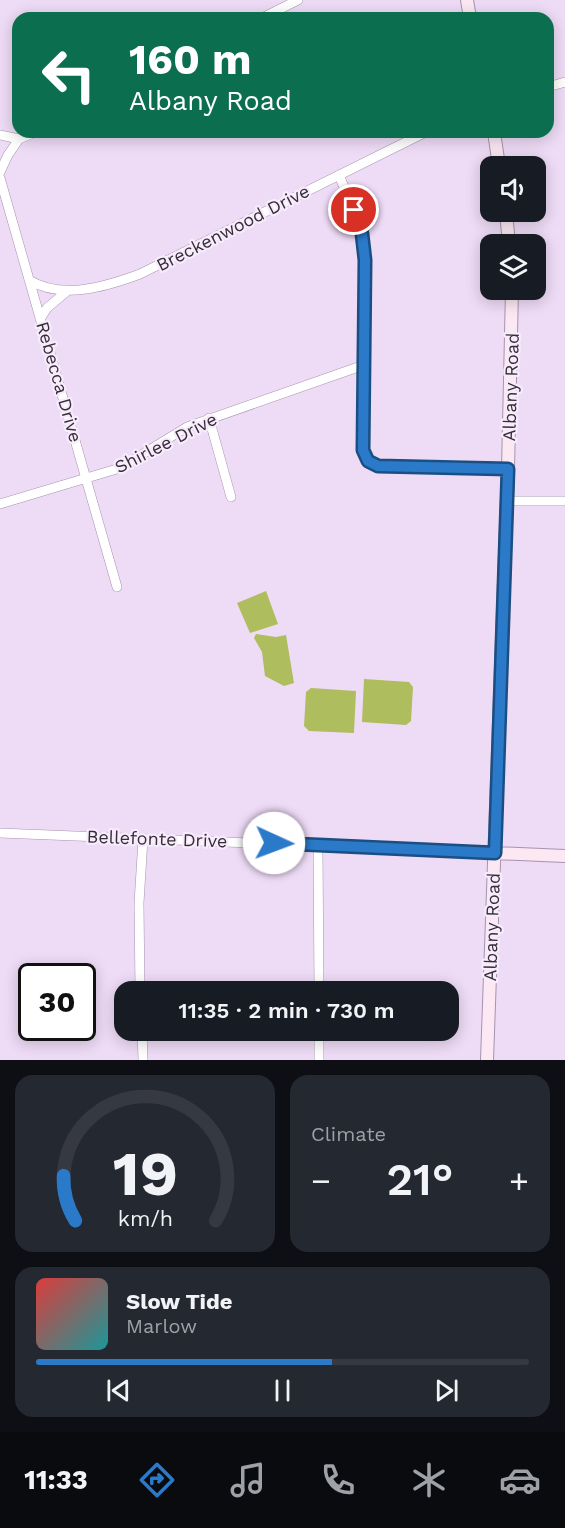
<!DOCTYPE html>
<html lang="en">
<head>
<meta charset="utf-8">
<style>
	:root { --surface:#171b24; --page:#242831; --text:#f1f3f6; --muted:#9ea1a6; --line:#363941; --accent:#2a7ac9 }
	body { margin:0; font-family:"Work Sans",sans-serif; background:var(--page); color:var(--text); height:100vh; display:flex; flex-direction:column; font-size:22px; white-space:nowrap }
	* { box-sizing:border-box; margin:0 }
	p { font-size:20px; color:var(--muted) }
	.icon { flex:none; width:33px; height:33px; fill:none; stroke:currentColor; stroke-width:2; stroke-linecap:round; stroke-linejoin:round }
	.map { position:relative; height:1060px; overflow:hidden }
	.side { display:flex; flex-direction:column; gap:15px; padding:15px; background:#0d0f14; flex:1 }
	.side>* { flex:none }
	.guide { position:absolute; left:12px; top:12px; width:542px; height:126px; border-radius:18px; box-shadow:0 3px 15px #0003; background:#0b6e4f; color:#fff; overflow:hidden }
	.buttons { position:absolute; left:480px; top:156px; display:grid; gap:12px }
	.buttons a { display:grid; place-items:center; width:66px; height:66px; border-radius:12px; background:var(--surface); box-shadow:0 3px 15px #0003; font-size:30px }
	.speed { position:absolute; left:18px; top:963px; display:flex; gap:12px; font-size:30px; font-weight:700; text-align:center }
	.speed>* { display:grid; place-content:center; width:78px; height:78px; border-radius:50%; background:var(--surface); box-shadow:0 3px 15px #0003; line-height:1 }
	.speed .limit { border:3px solid #111; border-radius:9px; background:#fff; color:#111 }
	.pin { position:absolute; display:grid; place-items:center; width:51px; height:51px; color:#fff; margin:-26px; border:3px solid #fff; border-radius:50%; box-shadow:0 2px 6px #0007 }
	.me { position:absolute; width:66px; margin:-33px; rotate:92deg; stroke-linejoin:round; filter:drop-shadow(0 0 4px #0008) }
	.turn { display:flex; align-items:center; gap:21px; height:126px; padding:0 18px; font-size:27px }
	.turn .icon { width:78px; height:78px; stroke-width:2.5 }
	.turn b { display:block; font-size:42px; line-height:51px }
	.big { font-size:45px; font-weight:600; line-height:1.1 }
	.side .widget { flex:1; display:flex; flex-direction:column; justify-content:center; gap:9px; min-width:0; padding:0 21px; border-radius:18px; background:var(--page) }
	.side .dial { align-items:center; gap:0 }
	.dial svg { height:156px; overflow:visible; fill:none; stroke:var(--line); stroke-width:7; stroke-linecap:round; text-anchor:middle }
	.dial text { fill:var(--text); stroke:none }
	.song { display:flex; align-items:center; gap:18px }
	.cover { width:72px; height:72px; border-radius:9px; background:linear-gradient(135deg,hsl(0 70% 55%),hsl(180 70% 35%)) }
	.played { height:6px; border-radius:3px; background:linear-gradient(90deg,var(--accent) 60%,var(--line) 60%) }
	.keys { display:flex; justify-content:space-around; direction:ltr }
	.heat { display:flex; justify-content:space-between; align-items:center; font-size:33px; direction:ltr }
	.side .tiles { flex:1; display:grid; gap:15px; grid-template-columns:1fr 1fr }
	.widget:last-child { grid-column:span 2 }
	.trip { position:absolute; left:114px; top:981px; width:345px; height:60px; border-radius:18px; background:var(--surface); box-shadow:0 3px 15px #0003; font-weight:600; line-height:60px; text-align:center }
	.menu { display:flex; height:96px; justify-content:space-around; align-items:center; background:#090b0e; color:var(--muted) }
	.menu .icon { width:42px; height:42px }
	.menu .selected { color:var(--accent) }
	.menu b { font-size:27px; color:var(--text) }
	.map>svg:first-child { display:block }
	.green { fill:#aebd5d }
	.lines { fill:none; stroke-linecap:round; stroke-linejoin:round }
	.street-casing { stroke:#a694ae; stroke-width:10 }
	.secondary-casing { stroke:#a694ae; stroke-width:14 }
	.street { stroke:#fff; stroke-width:9 }
	.secondary { stroke:#fce8f2; stroke-width:12 }
	.route-casing { stroke:#1b4f83; stroke-width:15 }
	.route { stroke:#2a7ac9; stroke-width:10 }
	.labels { text-anchor:middle; stroke-width:4.5; stroke-linejoin:round; paint-order:stroke }
	.street-label { font-size:18px; fill:#352e38; stroke:#f7ebfc }
</style>
</head>
<body>
<div class="map">
<svg width="565" height="1060" viewBox="0 0 565 1060">
	<rect width="100%" height="100%" fill="#eedbf6"/>
	<!-- green -->
	<path class="green" d="M266,591l12,33 -28,9 -13,-30z
		M256,634l20,3 10,-2 8,48 -10,3 -19,-10 -3,-24 -8,-14z
		M364,679l45,3 4,5 -2,34 -5,4 -44,-3z
		M311,688l45,3 -2,42 -45,-2 -5,-5 2,-34z"/>
	<g class="lines">
		<defs>
			<path id="street" d="M262,18l36,-18
				M548,87l17,-5
				M0,135l19,4
				M0,172l8,-17 11,-16 17,-7
				M339,175l19,46 6,26 -1,203c3,8 6,14 15,16l130,3
				M0,178l117,409
				M29,280c33,20 76,7 111,-6l286,-142
				M40,319l7,-11 19,-16
				M209,418l22,79
				M507,501h58
				M0,504l120,-36 67,-41 177,-62
				M0,833l495,20
				M318,845l1,147
				M140,992l-1,-89 4,-64
				M142,1030l1,30
				M319,1030v30"/>
			<path id="secondary" d="M467,0l3,18
				M494,132l5,34
				M506,212l3,32
				M495,853l70,3
				M487,1060l21,-591 4,-179"/>
		</defs>
		<!-- street casing -->
		<use href="#street" class="street-casing"/>
		<!-- secondary casing -->
		<use href="#secondary" class="secondary-casing"/>
		<!-- street -->
		<use href="#street" class="street"/>
		<!-- secondary -->
		<use href="#secondary" class="secondary"/>
	</g>
	<g class="lines">
		<defs>
			<path id="route" d="M274,843l221,10 13,-384 -130,-3 -10,-5 -5,-11 2,-190 -3,-26 -8,-24"/>
		</defs>
		<!-- route casing -->
		<use href="#route" class="route-casing"/>
		<!-- route -->
		<use href="#route" class="route"/>
	</g>
	<g class="labels">
		<!-- street labels -->
		<g class="street-label">
			<text transform="translate(233 228) rotate(-27)" y="6">Breckenwood Drive</text>
			<text transform="translate(59 382) rotate(74)" y="6">Rebecca Drive</text>
			<text transform="translate(511 387) rotate(-88)" y="6">Albany Road</text>
			<text transform="translate(166 443) rotate(-27)" y="6">Shirlee Drive</text>
			<text transform="translate(157 839) rotate(2)" y="6">Bellefonte Drive</text>
			<text transform="translate(492 927) rotate(-88)" y="6">Albany Road</text>
		</g>
	</g>
</svg>
<div class="buttons">
<a><svg class="icon" aria-label="sound" viewBox="0 0 24 24"><path d="M4 9h4l5-4v14l-5-4H4zM17 9q2 3 0 6"/></svg></a>
<a><svg class="icon" aria-label="layers" viewBox="0 0 24 24"><path d="M12 4l9 5-9 5-9-5zM3 14l9 5 9-5"/></svg></a>
</div>
<div class="speed"><div class="limit">30</div></div>
<div class="pin" style="left:354px;top:210px;background:#d93025"><svg class="icon" aria-label="arrive" viewBox="0 0 24 24"><path d="M6 21V4h12l-3 4 3 4H6"/></svg></div>
<svg class="me" style="left:274px;top:843px" viewBox="-20 -20 40 40"><circle r="19" fill="#fff"/><path d="M0-13L10 11 0 6-10 11z" fill="#2a7ac9"/></svg>
<div class="trip">11:35 · 2 min · 730 m</div>
<div class="guide">
<div class="turn"><svg class="icon" aria-label="left" viewBox="0 0 24 24"><path d="M17 20v-9H6M10 6l-5 5 5 5"/></svg><div><b>160 m</b>Albany Road</div></div>
</div>
</div>
<section class="side">
<div class="tiles">
<div class="widget dial"><svg viewBox="0 0 100 80">
<path d="M14 69A42 42 0 1 1 86 69"/>
<path d="M14 69A42 42 0 0 1 8 46" stroke="#2a7ac9"/>
<text x="50" y="56" font-size="32" font-weight="700">19</text>
<text x="50" y="72" font-size="11">km/h</text>
</svg></div>
<div class="widget"><p>Climate</p>
<div class="heat"><a>−</a><b class="big">21°</b><a>+</a></div>
</div>
<div class="widget">
<div class="song"><i class="cover"></i><div><b>Slow Tide</b><p>Marlow</p></div></div>
<div class="played"></div>
<div class="keys"><svg class="icon" aria-label="previous" viewBox="0 0 24 24"><path d="M18 5L8 12l10 7zM5 5v14"/></svg><svg class="icon" aria-label="pause" viewBox="0 0 24 24"><path d="M8 5v14M16 5v14"/></svg><svg class="icon" aria-label="next" viewBox="0 0 24 24"><path d="M6 5l10 7-10 7zM19 5v14"/></svg></div>
</div>
</div>
</section>
<nav class="menu">
<b>11:33</b>
<svg class="icon selected" aria-label="directions" viewBox="0 0 24 24"><path d="M12 3l9 9-9 9-9-9zM9 14v-3h6M13 9l2 2-2 2"/></svg>
<svg class="icon" aria-label="music" viewBox="0 0 24 24"><path d="M9 18V5l10-2v13"/><circle cx="6" cy="18" r="3"/><circle cx="16" cy="16" r="3"/></svg>
<svg class="icon" aria-label="phone" viewBox="0 0 24 24"><path d="M5 4h4l2 5-3 2q2 4 5 5l2-3 5 2v4C11 20 4 13 5 4z"/></svg>
<svg class="icon" aria-label="climate" viewBox="0 0 24 24"><path d="M12 3v18M4 7l16 10M4 17L20 7"/></svg>
<svg class="icon" aria-label="car" viewBox="0 0 24 24"><path d="M5 17H2v-5l4-1 3-4h7l3 4 3 1v5h-3M9 17h6M6 11h13"/><circle cx="7" cy="17" r="2"/><circle cx="17" cy="17" r="2"/></svg>
</nav>
</body>
</html>
